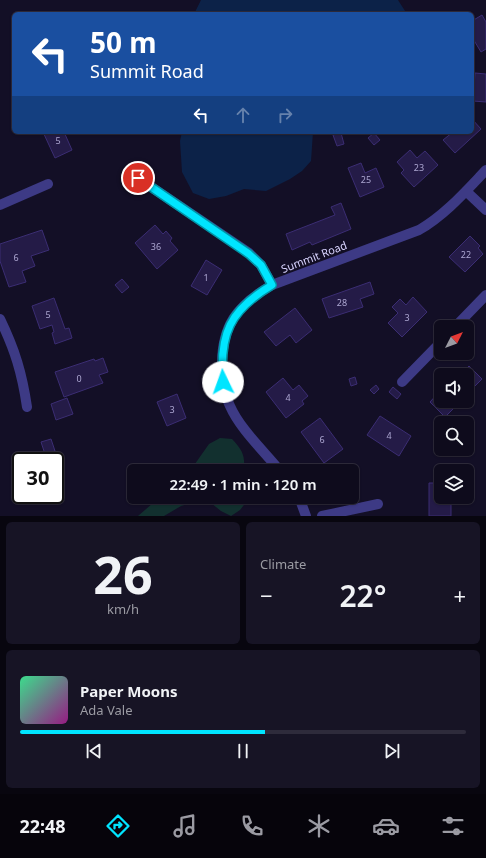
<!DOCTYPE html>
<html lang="en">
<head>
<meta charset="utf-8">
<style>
	:root { --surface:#0e0b1c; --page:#171425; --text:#f1f3f6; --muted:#9b9ba3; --line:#2e2b3b; --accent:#00e5ff }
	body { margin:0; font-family:"Noto Sans",sans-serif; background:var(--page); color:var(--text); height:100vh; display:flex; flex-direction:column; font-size:15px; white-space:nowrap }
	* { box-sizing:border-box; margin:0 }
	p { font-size:13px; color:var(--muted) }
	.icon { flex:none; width:22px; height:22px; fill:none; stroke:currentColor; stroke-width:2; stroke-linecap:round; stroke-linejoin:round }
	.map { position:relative; height:516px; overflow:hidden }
	.sheet { display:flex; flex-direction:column; gap:6px; padding:6px; background:#08060f; flex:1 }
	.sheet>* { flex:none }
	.hud { position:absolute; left:12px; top:12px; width:462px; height:122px; border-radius:6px; box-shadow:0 1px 3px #0004,0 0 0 1px var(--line); background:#1a4fa0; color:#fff; overflow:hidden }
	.needle { width:26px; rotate:48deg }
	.fabs { position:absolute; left:434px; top:320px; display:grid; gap:8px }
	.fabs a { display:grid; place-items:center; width:40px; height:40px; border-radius:6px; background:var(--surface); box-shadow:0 1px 3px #0004,0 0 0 1px var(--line); font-size:20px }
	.speed { position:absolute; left:12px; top:452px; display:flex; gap:8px; font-size:20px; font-weight:700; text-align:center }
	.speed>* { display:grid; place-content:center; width:52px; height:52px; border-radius:50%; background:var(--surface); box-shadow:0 1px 3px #0004,0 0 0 1px var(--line); line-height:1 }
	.speed .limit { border:2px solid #111; border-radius:6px; background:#fff; color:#111 }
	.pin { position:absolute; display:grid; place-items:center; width:34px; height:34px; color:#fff; margin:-17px; border:2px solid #fff; border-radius:50%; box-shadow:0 1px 4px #0007 }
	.me { position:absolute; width:44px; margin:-22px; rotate:357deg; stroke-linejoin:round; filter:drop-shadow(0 0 3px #0008) }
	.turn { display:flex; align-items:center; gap:14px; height:84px; padding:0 12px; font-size:18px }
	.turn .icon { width:52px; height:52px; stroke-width:2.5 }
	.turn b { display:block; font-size:28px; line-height:34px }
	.lanes { display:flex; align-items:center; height:38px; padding:0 12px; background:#0003; justify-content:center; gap:20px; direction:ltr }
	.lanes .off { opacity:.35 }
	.big { font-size:30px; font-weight:600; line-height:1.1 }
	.sheet .tile { flex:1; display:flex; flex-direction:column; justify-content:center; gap:6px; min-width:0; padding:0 14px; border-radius:6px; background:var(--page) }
	.sheet .dial { align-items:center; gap:0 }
	.dial b { font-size:52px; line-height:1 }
	.song { display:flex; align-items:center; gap:12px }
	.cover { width:48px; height:48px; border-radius:6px; background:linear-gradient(135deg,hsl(150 70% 55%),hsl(310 70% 35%)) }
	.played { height:4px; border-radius:2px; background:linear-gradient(90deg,var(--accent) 55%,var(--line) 55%) }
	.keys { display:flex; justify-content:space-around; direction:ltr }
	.heat { display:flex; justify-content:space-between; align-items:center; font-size:22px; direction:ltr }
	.sheet .tiles { flex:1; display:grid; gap:6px; grid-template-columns:1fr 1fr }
	.tile:last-child { grid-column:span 2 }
	.trip { position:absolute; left:127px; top:464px; width:232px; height:40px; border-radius:6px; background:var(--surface); box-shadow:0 1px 3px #0004,0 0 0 1px var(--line); font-weight:600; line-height:40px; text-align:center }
	.tab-bar { display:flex; height:64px; justify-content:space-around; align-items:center; background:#06040b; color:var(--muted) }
	.tab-bar .icon { width:28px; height:28px }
	.tab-bar .selected { color:var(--accent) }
	.tab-bar b { font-size:18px; color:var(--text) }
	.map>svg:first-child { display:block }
	.green { fill:#12302f }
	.water { fill:#0c2248 }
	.building { fill:#241b47; stroke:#3b2d73 }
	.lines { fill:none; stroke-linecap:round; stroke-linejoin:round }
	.street { stroke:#3d3a85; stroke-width:10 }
	.route-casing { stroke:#0095a6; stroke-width:10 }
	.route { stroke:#00e5ff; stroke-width:7 }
	.labels { text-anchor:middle; stroke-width:3; stroke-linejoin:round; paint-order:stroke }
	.number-label { font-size:9px; fill:#aca6d1 }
	.street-label { font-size:11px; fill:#d9d4ff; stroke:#130f26 }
</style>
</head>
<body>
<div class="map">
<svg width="486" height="516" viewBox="0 0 486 516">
	<rect width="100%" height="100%" fill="#130f26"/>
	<!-- green -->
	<path class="green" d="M220,438l12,1c11,12 13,16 12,32h-54l19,-27z
		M160,497h88l-1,4 -7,9 -9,6 -10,-5 -10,-8 -13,-2 -17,5 -17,10h-26z"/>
	<!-- water -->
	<path class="water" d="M201,0h197l9,14h-213z
		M182,132h131l-2,29 -9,10 -12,8 -24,12 -22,-2 -18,7 -17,3 -16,-6 -11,-21 -2,-31z"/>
	<!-- building -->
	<path class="building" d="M482,15l4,7v27l-5,3 -9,-15v-16z
		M475,73l11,1v28l-13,-1z
		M472,119l9,10 -26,24 -12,-13 10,-8h19z
		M43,132h21l8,18 -17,8z
		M341,133l3,11 -7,2 -4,-11z
		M374,133l6,7 -6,5 -6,-7z
		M410,150l7,8 8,-7 13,14 -24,22 -13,-14 3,-3 -7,-8z
		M361,163l4,10 11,-5 8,19 -24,10 -12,-29z
		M341,203l10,26 -39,16 -2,-3 -18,8 -6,-16 49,-19 -4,-8z
		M155,225l8,9 3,-3 6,7 -2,3 8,9 -21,19 -22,-26z
		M42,230l7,20 -18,6 4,10 -13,5 4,11 -17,5 -9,-26v-17z
		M470,236l10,10 -2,2 5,6 -18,18 -16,-15z
		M206,260l16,10 -15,25 -16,-9z
		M122,279l7,8 -7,6 -7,-8z
		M370,282l4,12 -14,5 3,8 -34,11 -7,-19z
		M413,297l14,15 -25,25 -14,-14 10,-10 -6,-6 8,-8 6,6z
		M54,298l11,31 4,-1 3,10 -17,6 -3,-11 2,-1 -2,-7 -12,4 -8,-23z
		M295,308l17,22 -16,13 -6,-8 -14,11 -12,-14z
		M103,358l5,14 -9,3 4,8 -39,14 -9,-25 39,-13 1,2z
		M469,366l13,13 -15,15v-19h-7z
		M355,377l2,7 -6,2 -2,-7z
		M283,378l10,12 6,-5 9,11 -6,5 2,3 -18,14 -20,-26z
		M376,385l3,4 -5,5 -4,-4z
		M393,387l8,7 -4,5 -8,-7z
		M440,391l1,10h20l-16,16 -15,-15z
		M177,394l9,24 -19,8 -10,-24z
		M67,398l6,16 -17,6 -5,-16z
		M380,416l31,20 -12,20 -32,-21z
		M320,418l23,31 -19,14 -23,-31z
		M51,439l4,12 -10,3 -4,-12z
		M429,483h12v14h10v19h-22z"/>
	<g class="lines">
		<!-- street -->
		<path class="street" d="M138,178l111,75 12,12 11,20 147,-55c26,-15 46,-38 67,-60
			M466,191l20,19
			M0,205l48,-21
			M272,285c-35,20 -51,41 -50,83 1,13 2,26 8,38 10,23 34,45 50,65
			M0,319c15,31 22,54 27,88
			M455,327l31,-32
			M402,382l39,-40
			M299,497l7,19
			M322,516l56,-12"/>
	</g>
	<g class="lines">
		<defs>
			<path id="route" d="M138,178l111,76 12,11 11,20c-42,25 -53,49 -49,97"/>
		</defs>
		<!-- route casing -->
		<use href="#route" class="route-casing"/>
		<!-- route -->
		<use href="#route" class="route"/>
	</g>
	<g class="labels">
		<!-- number labels -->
		<g class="number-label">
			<text x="58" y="144">5</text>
			<text x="419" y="171">23</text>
			<text x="366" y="183">25</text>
			<text x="156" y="250">36</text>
			<text x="466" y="258">22</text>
			<text x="16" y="261">6</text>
			<text x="206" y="281">1</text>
			<text x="342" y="306">28</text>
			<text x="48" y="318">5</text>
			<text x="407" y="321">3</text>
			<text x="79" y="382">0</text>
			<text x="288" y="401">4</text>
			<text x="172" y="413">3</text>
			<text x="389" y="439">4</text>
			<text x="322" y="443">6</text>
		</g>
		<!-- street labels -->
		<g class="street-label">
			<text transform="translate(314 257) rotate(-21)" y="4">Summit Road</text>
		</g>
	</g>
</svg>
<div class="fabs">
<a><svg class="needle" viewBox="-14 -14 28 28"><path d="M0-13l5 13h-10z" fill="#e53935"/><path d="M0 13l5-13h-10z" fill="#9b9ba3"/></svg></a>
<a><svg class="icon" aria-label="sound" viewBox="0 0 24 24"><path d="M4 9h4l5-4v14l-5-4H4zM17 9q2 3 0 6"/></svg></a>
<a><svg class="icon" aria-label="search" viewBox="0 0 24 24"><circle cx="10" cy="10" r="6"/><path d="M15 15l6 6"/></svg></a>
<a><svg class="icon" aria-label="layers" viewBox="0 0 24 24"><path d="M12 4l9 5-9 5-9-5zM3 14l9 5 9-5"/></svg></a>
</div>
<div class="speed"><div class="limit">30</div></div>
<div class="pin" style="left:138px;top:178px;background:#d93025"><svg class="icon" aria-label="arrive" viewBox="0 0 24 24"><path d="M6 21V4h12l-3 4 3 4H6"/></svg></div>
<svg class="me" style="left:223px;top:382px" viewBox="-20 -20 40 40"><circle r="19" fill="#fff"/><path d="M0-13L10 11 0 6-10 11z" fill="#00e5ff"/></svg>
<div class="trip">22:49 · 1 min · 120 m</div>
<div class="hud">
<div class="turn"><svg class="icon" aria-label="left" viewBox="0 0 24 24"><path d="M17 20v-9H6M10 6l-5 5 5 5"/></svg><div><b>50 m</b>Summit Road</div></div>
<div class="lanes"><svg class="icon" aria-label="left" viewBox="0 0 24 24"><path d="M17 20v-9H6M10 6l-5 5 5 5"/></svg><svg class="icon off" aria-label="ahead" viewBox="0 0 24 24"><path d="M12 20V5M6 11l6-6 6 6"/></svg><svg class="icon off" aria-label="right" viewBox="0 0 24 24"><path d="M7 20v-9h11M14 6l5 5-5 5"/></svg></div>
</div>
</div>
<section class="sheet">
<div class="tiles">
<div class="tile dial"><b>26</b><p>km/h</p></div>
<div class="tile"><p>Climate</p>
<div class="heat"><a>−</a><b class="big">22°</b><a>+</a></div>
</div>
<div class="tile">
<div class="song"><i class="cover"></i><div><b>Paper Moons</b><p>Ada Vale</p></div></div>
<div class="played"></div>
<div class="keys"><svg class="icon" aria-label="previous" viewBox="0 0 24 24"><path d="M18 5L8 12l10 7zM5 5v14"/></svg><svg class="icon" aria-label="pause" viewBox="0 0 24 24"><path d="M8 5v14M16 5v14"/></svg><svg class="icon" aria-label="next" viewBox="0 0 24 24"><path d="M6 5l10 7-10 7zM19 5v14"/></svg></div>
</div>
</div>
</section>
<nav class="tab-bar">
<b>22:48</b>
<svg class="icon selected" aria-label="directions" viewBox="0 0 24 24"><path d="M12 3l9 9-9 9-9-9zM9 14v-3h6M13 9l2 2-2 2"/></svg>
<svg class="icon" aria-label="music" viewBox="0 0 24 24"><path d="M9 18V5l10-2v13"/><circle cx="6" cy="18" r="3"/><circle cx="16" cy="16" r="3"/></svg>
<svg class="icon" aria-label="phone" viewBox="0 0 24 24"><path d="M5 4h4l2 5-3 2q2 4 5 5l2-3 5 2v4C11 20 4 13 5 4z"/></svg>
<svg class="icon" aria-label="climate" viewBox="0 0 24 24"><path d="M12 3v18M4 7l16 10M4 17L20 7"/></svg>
<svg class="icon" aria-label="car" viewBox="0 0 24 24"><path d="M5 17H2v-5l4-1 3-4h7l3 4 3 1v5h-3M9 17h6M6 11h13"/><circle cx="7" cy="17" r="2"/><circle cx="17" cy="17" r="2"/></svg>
<svg class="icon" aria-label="filters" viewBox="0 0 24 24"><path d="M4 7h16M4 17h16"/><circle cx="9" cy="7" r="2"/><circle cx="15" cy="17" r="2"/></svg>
</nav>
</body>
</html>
